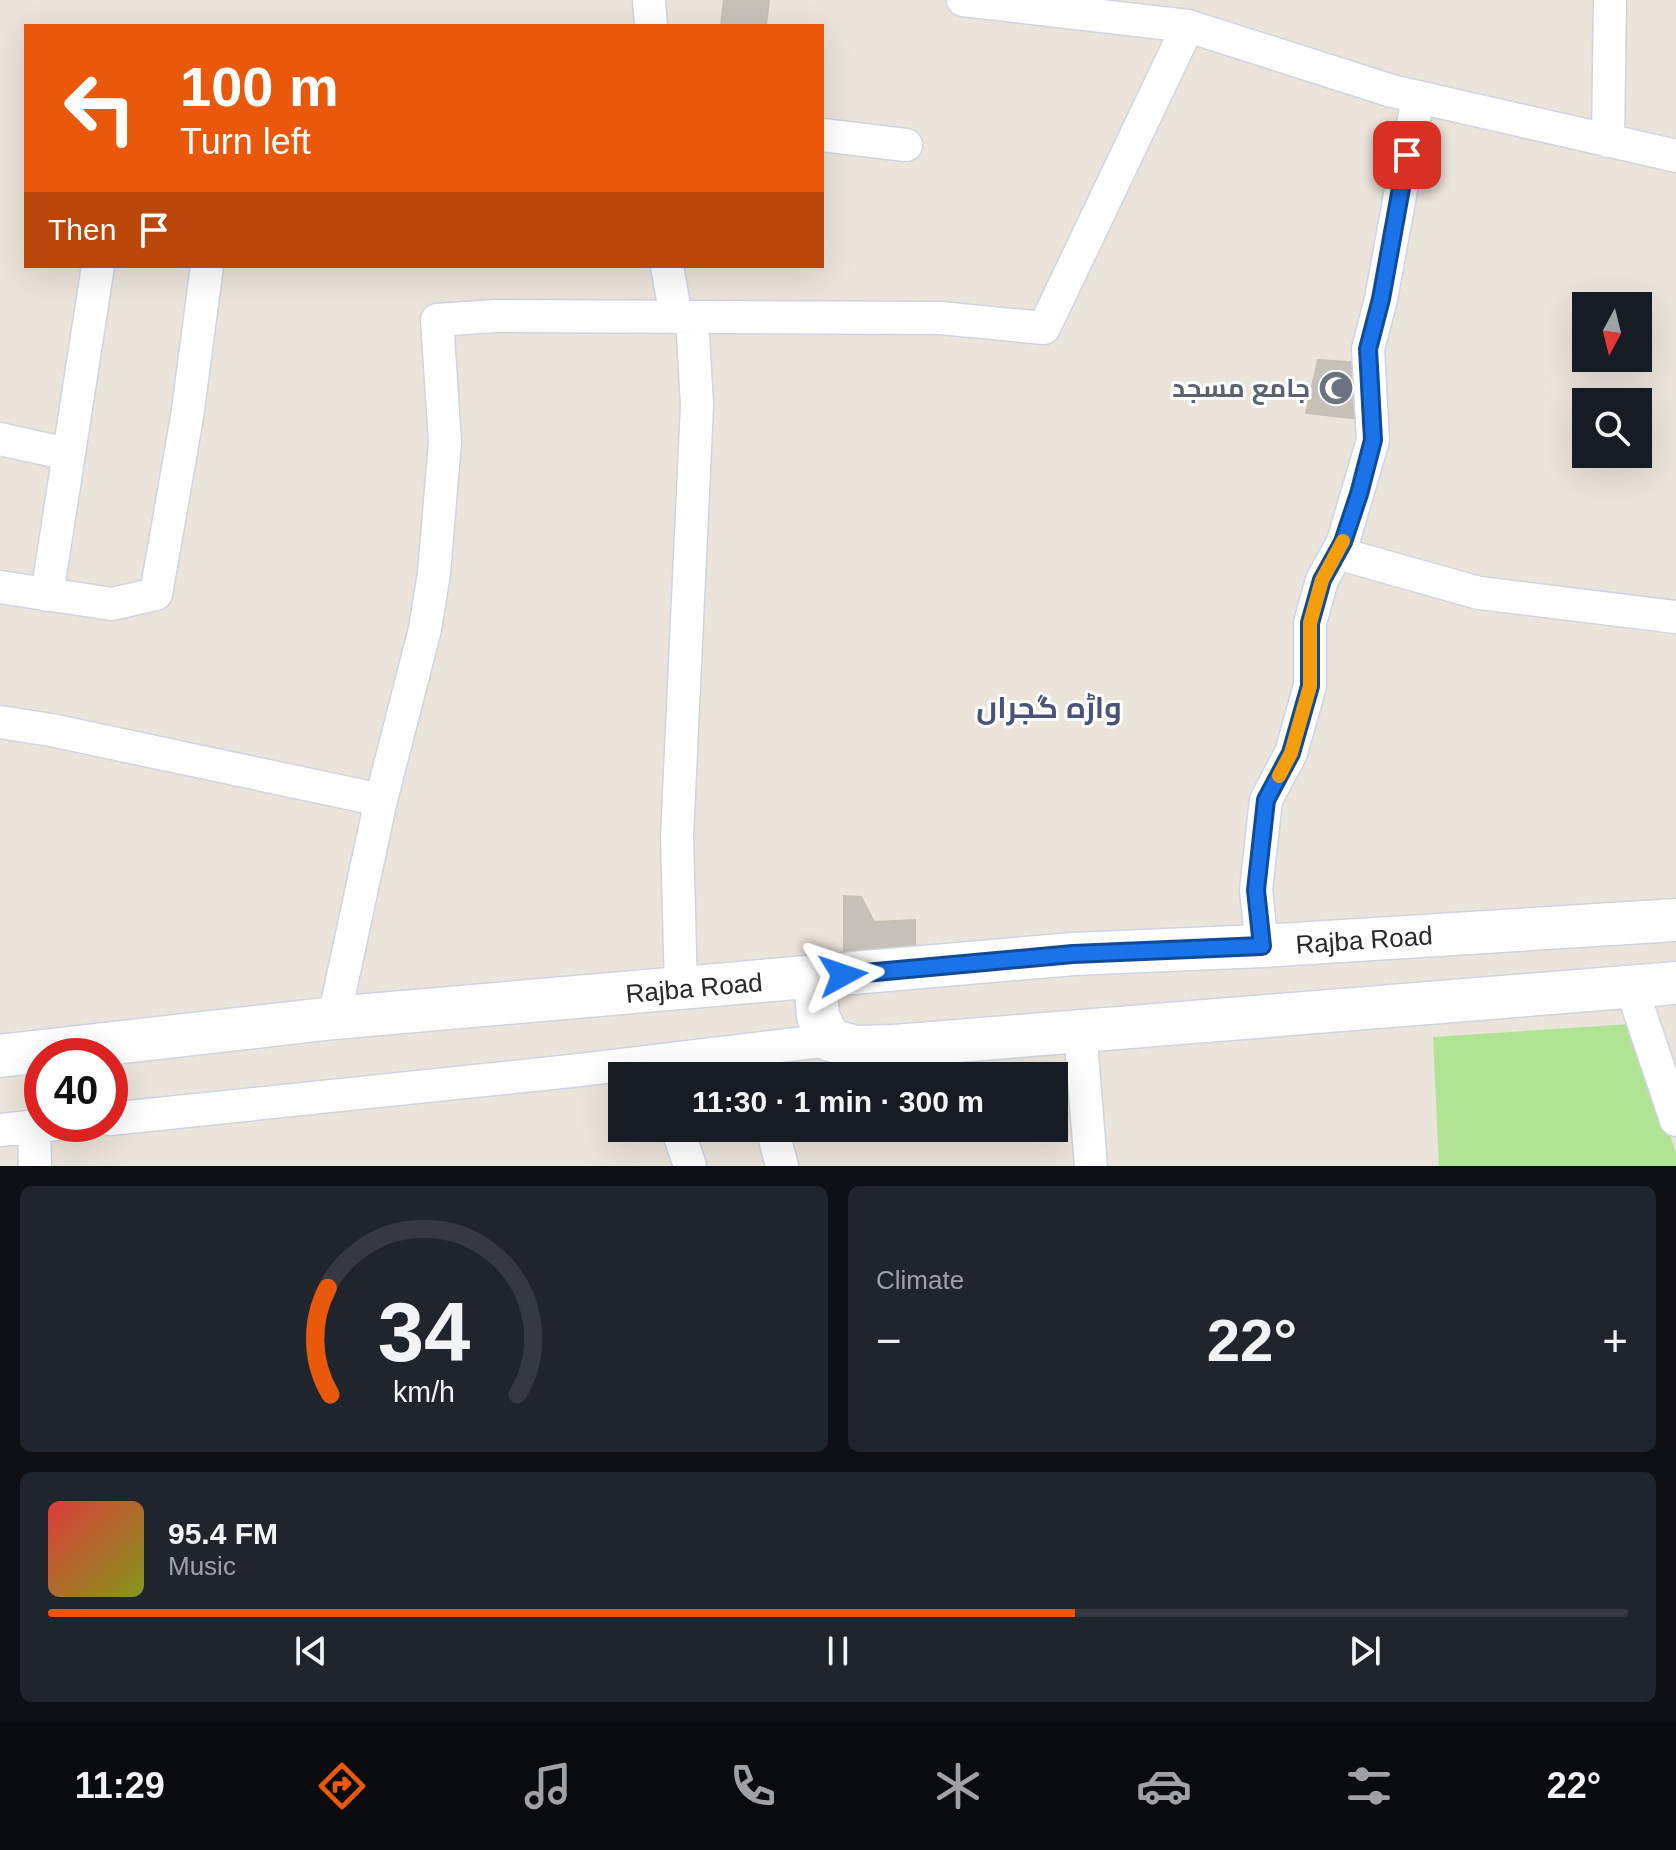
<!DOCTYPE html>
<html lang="en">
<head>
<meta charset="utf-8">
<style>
	:root { --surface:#171b24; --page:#20242c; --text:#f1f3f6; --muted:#9ea1a6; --line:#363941; --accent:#ea580c }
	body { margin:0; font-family:Arial,Cairo,sans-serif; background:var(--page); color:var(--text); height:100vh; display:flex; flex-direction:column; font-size:30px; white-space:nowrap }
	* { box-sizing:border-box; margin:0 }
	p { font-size:26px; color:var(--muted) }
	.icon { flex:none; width:44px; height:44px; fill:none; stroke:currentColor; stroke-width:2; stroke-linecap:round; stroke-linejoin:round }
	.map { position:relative; height:1166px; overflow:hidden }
	.side { display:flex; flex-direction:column; gap:20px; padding:20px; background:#0d0f14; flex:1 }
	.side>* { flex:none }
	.banner { position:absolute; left:24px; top:24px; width:800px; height:244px; border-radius:0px; box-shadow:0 8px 32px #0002; background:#ea580c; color:#fff; overflow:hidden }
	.needle { width:52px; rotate:187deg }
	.tools { position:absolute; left:1572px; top:292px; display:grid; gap:16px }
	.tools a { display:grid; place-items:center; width:80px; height:80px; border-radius:0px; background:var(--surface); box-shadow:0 8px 32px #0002; font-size:40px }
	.speed { position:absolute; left:24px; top:1038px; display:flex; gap:16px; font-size:40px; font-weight:700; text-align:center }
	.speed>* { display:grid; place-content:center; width:104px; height:104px; border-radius:50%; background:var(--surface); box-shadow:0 8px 32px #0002; line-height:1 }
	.speed .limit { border:12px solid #d22; background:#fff; color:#111 }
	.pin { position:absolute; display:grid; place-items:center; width:68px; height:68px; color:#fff; margin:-34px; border-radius:16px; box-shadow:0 4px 12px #0006 }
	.me { position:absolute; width:88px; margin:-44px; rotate:85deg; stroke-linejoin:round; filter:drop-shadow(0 0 6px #0008) }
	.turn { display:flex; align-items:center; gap:28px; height:168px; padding:0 24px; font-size:36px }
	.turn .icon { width:104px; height:104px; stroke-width:2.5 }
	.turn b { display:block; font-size:56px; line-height:68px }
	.then { display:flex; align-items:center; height:76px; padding:0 24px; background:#0003; gap:16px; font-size:30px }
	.big { font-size:60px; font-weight:800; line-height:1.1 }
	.side .widget { flex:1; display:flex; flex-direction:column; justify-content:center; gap:12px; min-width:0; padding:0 28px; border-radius:12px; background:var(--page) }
	.side .dial { align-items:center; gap:0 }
	.dial svg { height:208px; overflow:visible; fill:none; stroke:var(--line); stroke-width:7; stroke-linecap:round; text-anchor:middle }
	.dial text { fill:var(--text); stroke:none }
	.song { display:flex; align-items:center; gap:24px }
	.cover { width:96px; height:96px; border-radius:12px; background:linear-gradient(135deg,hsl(0 70% 55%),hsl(70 70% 35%)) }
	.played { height:8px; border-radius:4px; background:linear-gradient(90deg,var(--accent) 65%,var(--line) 65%) }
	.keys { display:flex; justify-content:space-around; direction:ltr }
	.heat { display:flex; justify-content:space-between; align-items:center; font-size:44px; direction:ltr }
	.side .tiles { flex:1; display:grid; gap:20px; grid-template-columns:1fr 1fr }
	.widget:last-child { grid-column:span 2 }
	.trip { position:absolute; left:608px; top:1062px; width:460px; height:80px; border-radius:0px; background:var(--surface); box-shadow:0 8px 32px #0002; font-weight:800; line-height:80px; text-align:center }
	.menu { display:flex; height:128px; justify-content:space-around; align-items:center; background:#090b0e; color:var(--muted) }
	.menu .icon { width:56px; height:56px }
	.menu .active { color:var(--accent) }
	.menu b { font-size:36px; color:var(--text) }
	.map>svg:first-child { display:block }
	.green { fill:#b1e395 }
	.building { fill:#c7c2b9; stroke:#c6c0b4; stroke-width:2 }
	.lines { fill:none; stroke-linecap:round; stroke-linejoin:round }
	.minor-casing { stroke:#cfd3e2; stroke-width:35 }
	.tertiary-casing { stroke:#cfd3e2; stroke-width:45 }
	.minor { stroke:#fff; stroke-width:32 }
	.tertiary { stroke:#fff; stroke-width:42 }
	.route-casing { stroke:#114b97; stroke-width:20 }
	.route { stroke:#1a73e8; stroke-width:14 }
	.slow { stroke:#f59e0b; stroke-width:14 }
	.labels { text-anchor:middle; stroke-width:6; stroke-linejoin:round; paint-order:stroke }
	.worship-label { font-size:26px; font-weight:bold; fill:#5b616d; stroke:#fff; text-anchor:end }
	.street-label { font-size:26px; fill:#292929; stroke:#fff }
	.quarter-label { font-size:30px; font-weight:bold; fill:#495279; stroke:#fff }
</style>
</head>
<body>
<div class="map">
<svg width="1676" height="1166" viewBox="0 0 1676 1166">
	<rect width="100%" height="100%" fill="#ebe4da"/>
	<!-- green -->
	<path class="green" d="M1631,1024l45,128v14h-237l-6,-129z"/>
	<!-- building -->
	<path class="building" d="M724,0h45l-3,26h-45z
		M1318,360l44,3 -3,56 -53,-6z
		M844,896l17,1 13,25 41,-2v34l-71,8z"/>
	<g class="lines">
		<defs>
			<path id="minor" d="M649,0l2,26
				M963,0l225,26 204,65 284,65
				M822,135l84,10
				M1608,141l2,-141
				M667,266l9,51
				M0,439l68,15
				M1337,553l142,40 197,24
				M0,587l112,17 44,-10 31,-177 20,-151
				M47,595l51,-329
				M0,722l51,8 330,70 -47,218
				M381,800l44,-171 9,-56 11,-131 -8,-122 58,-4 445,2 104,10 144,-302
				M1262,946l-6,-56 10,-90 25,-47 19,-67v-63l12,-43 21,-38 30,-102 -5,-91 13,-50 37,-202
				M1631,986l45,134
				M681,988l-4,-151 20,-432 -5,-88
				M1080,1030l11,136
				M110,1119l461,-48 259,-31
				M34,1126l1,40
				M677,1128l13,38
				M772,1128l10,38
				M0,1130l57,-6"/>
			<path id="tertiary" d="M815,978l3,39 12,23 26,7 39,-1 781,-63
				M0,1056l334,-38 739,-64 189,-8 414,-26"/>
		</defs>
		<!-- minor casing -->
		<use href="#minor" class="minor-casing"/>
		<!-- tertiary casing -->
		<use href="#tertiary" class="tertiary-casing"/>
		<!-- minor -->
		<use href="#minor" class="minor"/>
		<!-- tertiary -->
		<use href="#tertiary" class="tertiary"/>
	</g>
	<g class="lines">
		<defs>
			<path id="route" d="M843,975l230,-21 189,-8 -6,-56 10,-90 25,-47 19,-67v-63l12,-43 21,-38 16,-48 14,-54 -5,-91 13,-50 26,-144"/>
		</defs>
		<!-- route casing -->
		<use href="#route" class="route-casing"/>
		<!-- route -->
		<use href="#route" class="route"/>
		<!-- slow -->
		<path class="slow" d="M1279,776l12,-23 19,-67v-63l12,-43 21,-39"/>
	</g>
	<!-- icons -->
	<defs>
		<symbol id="mosque-disc" viewBox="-11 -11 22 22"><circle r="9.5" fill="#6b7280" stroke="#fff"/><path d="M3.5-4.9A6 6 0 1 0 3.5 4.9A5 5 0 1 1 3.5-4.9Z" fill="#fff"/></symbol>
	</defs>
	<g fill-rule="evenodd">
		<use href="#mosque-disc" x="1316" y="368" width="40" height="40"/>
	</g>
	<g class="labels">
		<!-- worship labels -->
		<g class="worship-label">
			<text x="1310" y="397">جامع مسجد</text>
		</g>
		<!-- street labels -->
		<g class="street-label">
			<text transform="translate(1364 940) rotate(-4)" y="9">Rajba Road</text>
			<text transform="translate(694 988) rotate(-5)" y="9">Rajba Road</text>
		</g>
		<!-- quarter labels -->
		<g class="quarter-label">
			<text x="1049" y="718">واڑہ گجراں</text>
		</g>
	</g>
</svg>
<div class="tools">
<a><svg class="needle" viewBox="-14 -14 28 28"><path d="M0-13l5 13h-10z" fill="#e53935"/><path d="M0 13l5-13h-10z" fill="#9ea1a6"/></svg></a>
<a><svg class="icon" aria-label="search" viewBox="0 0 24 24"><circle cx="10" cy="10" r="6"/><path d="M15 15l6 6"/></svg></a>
</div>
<div class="speed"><div class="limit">40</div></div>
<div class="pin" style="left:1407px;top:155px;background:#d93025"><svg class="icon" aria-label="arrive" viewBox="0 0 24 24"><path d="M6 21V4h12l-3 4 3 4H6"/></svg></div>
<svg class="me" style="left:843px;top:975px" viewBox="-20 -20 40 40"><path d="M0-17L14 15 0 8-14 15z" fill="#1a73e8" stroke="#fff" stroke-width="4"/></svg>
<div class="trip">11:30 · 1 min · 300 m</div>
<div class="banner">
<div class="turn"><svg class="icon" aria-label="left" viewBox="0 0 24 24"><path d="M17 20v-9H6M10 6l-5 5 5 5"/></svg><div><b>100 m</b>Turn left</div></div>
<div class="then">Then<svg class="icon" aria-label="arrive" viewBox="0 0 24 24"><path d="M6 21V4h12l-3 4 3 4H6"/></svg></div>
</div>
</div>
<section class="side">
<div class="tiles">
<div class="widget dial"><svg viewBox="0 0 100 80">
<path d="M14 69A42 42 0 1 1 86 69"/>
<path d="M14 69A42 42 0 0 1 13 28" stroke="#ea580c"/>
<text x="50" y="56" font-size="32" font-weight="700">34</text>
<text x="50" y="72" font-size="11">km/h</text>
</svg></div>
<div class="widget"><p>Climate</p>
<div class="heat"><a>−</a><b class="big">22°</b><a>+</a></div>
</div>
<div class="widget">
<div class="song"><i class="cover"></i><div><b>95.4 FM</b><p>Music</p></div></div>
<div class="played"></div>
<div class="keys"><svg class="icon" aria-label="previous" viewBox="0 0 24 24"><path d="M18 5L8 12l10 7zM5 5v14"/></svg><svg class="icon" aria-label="pause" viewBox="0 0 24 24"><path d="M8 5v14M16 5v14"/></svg><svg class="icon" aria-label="next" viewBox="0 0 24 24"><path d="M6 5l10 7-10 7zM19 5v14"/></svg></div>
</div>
</div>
</section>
<nav class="menu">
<b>11:29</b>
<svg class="icon active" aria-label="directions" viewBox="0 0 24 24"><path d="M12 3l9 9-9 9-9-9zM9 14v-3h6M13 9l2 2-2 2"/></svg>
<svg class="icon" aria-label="music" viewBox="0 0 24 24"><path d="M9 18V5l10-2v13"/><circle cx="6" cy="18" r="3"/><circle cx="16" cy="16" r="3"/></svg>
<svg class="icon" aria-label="phone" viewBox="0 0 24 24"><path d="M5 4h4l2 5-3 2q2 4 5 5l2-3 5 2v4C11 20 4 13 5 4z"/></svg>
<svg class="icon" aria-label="climate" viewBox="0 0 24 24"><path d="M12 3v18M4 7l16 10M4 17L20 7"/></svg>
<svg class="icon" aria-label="car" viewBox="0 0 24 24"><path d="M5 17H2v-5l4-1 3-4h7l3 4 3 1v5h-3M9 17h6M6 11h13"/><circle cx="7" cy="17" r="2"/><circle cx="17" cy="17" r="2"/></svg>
<svg class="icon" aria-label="filters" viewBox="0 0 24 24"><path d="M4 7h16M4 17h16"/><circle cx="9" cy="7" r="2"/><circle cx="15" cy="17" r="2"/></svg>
<b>22°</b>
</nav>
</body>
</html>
